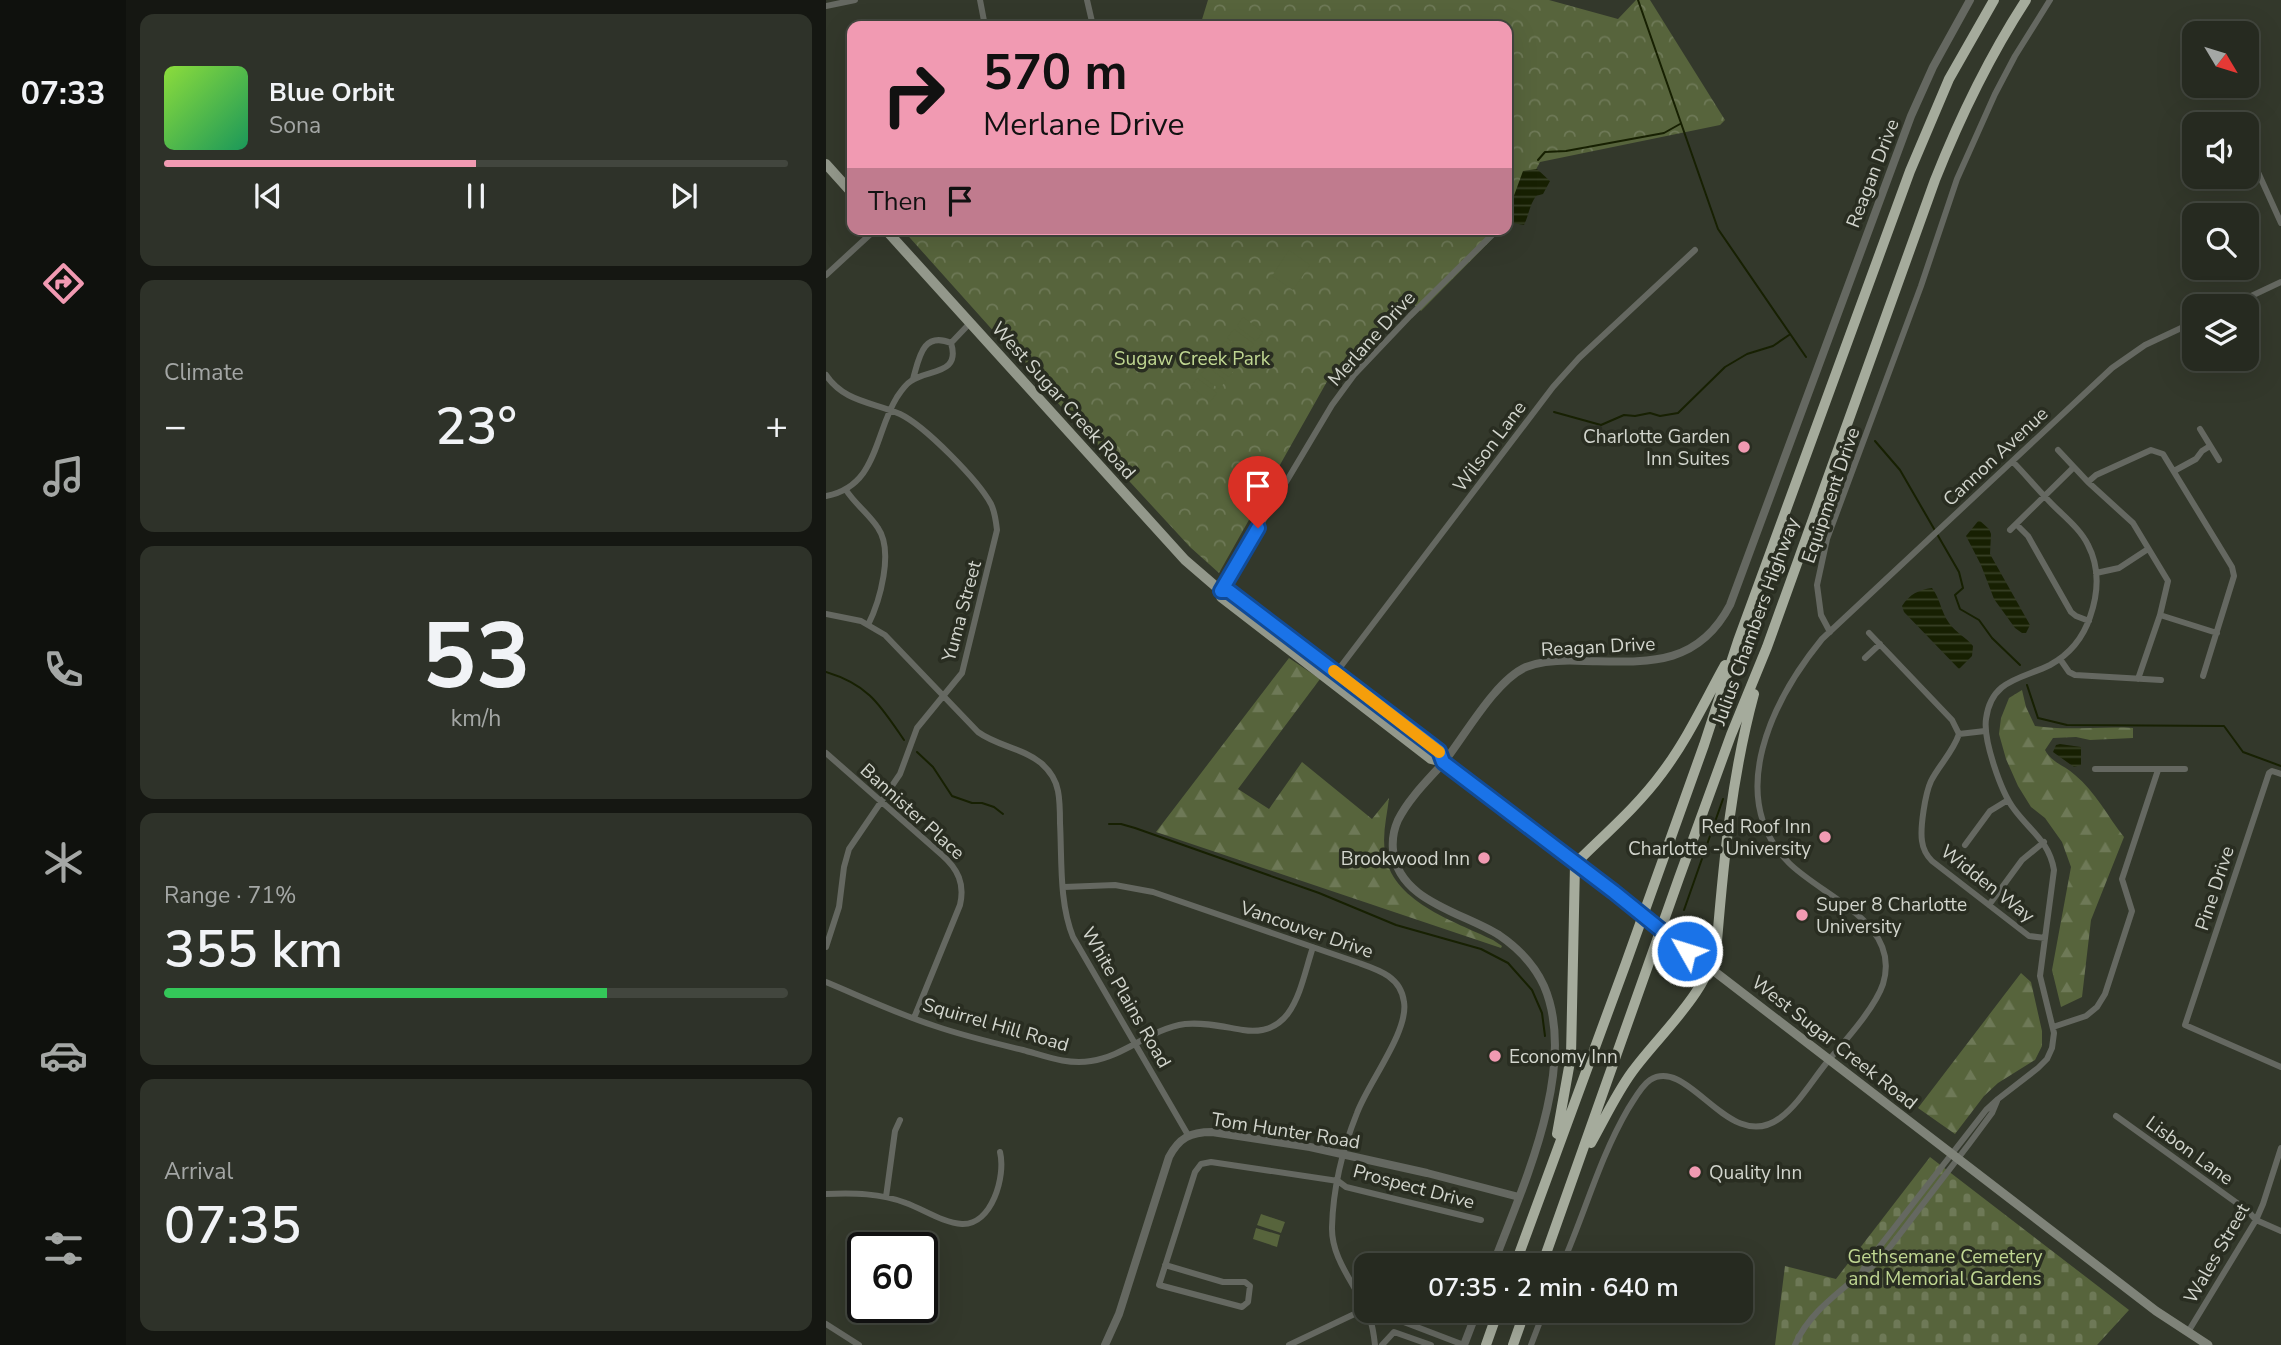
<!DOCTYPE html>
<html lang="en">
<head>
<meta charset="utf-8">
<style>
	:root { --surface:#262a20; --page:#2e3229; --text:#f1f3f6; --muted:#a4a7a5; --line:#42463e; --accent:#f19ab2 }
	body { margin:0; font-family:"Nunito Sans",sans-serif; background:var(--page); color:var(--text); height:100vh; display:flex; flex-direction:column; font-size:26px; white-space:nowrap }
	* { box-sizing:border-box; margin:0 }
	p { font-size:23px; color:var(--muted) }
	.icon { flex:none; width:38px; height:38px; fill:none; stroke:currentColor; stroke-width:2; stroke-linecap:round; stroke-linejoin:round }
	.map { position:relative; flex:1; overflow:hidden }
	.sheet { display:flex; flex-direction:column; gap:14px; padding:14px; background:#151712; width:700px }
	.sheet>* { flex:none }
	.hud { position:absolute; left:21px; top:21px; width:665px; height:214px; border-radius:14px; box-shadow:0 7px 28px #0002,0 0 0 2px var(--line); background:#f19ab2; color:#111; overflow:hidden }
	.needle { width:46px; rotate:128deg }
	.tools { position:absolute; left:1356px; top:21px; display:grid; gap:14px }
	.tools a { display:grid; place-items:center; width:77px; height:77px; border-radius:14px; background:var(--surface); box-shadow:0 7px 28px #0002,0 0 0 2px var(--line); font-size:35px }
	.speed { position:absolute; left:21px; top:1232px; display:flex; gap:14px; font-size:35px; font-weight:700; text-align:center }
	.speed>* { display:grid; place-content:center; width:91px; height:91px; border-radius:50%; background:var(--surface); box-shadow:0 7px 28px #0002,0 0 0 2px var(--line); line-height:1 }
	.speed .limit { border:4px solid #111; border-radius:10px; background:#fff; color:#111 }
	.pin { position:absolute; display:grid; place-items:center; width:60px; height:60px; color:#fff; margin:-72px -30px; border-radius:50% 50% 50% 0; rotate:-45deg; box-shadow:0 0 7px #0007 }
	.pin .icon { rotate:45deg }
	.me { position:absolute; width:77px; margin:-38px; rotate:309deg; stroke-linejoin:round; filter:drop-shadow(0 0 5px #0008) }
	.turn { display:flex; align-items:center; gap:24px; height:147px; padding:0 21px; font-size:32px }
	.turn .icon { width:91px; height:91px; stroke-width:2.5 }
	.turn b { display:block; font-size:49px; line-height:60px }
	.then { display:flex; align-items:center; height:66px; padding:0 21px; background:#0003; gap:14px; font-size:26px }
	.big { font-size:52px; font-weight:600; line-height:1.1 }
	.sheet .tile { flex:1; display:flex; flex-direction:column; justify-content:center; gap:10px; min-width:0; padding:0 24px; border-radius:14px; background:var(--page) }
	.sheet .dial { align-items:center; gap:0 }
	.dial b { font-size:91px; line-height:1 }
	.song { display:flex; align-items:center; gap:21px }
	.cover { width:84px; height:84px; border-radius:10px; background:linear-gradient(135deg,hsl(90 70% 55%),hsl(150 70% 35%)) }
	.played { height:7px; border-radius:4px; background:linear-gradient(90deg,var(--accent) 50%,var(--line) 50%) }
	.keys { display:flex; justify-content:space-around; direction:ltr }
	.heat { display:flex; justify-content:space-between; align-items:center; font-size:38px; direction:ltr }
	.charge { height:10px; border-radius:5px; background:linear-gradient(90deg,#34c759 71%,var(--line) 0) }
	.trip { position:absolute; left:528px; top:1253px; width:399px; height:70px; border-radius:14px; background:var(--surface); box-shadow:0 7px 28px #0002,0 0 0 2px var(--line); font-weight:600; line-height:70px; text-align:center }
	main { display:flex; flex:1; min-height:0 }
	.tab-bar { display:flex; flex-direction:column; width:126px; justify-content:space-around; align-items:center; background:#0f110d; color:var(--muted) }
	.tab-bar .icon { width:49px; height:49px }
	.tab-bar .active { color:var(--accent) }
	.tab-bar b { font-size:32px; color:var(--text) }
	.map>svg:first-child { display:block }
	.forest { fill:url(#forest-firs) }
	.cemetery { fill:url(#cemetery-stones) }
	.park { fill:url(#park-crowns) }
	.pitch { fill:#57643c }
	.water { fill:url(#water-rules) }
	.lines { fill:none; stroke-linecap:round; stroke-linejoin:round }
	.stream { stroke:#172002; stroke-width:2 }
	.minor { stroke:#656861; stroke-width:6 }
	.tertiary { stroke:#656861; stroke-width:8 }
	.secondary { stroke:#7f8379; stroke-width:9 }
	.primary { stroke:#93988b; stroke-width:10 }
	.motorway { stroke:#a5ab9c; stroke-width:10 }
	.primary-bridge { stroke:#93988b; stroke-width:10 }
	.route-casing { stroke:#114b97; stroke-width:18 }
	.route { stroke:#1a73e8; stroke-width:12 }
	.slow { stroke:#f59e0b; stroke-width:12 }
	.poi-dot { fill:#f19ab2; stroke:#292d21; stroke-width:2.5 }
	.labels { text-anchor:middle; stroke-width:7; stroke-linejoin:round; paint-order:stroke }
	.street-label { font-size:19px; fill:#d2d5cd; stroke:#292d21 }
	.park-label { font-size:19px; fill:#c0d792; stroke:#292d21 }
	.poi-label { font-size:19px; fill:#d2d5cd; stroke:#292d21; text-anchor:end }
</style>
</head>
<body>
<main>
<nav class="tab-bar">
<b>07:33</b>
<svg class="icon active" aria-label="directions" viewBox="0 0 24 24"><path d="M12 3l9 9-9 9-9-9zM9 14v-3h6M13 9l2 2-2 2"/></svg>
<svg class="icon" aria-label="music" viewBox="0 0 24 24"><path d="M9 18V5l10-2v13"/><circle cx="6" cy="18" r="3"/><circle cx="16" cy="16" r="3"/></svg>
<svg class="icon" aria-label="phone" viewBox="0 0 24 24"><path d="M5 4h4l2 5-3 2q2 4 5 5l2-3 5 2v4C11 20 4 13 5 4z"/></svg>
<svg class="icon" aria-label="climate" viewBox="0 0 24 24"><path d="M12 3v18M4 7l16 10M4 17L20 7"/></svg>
<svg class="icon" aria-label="car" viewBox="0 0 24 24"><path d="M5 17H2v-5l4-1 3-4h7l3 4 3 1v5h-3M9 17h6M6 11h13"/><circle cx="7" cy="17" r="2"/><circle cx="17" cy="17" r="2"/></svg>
<svg class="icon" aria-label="filters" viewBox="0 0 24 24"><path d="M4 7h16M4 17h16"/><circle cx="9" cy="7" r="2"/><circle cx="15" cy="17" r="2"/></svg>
</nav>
<section class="sheet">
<div class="tile">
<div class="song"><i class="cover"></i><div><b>Blue Orbit</b><p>Sona</p></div></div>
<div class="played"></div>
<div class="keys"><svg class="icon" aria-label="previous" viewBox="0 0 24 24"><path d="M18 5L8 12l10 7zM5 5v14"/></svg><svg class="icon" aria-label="pause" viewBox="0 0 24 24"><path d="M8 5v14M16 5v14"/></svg><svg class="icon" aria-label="next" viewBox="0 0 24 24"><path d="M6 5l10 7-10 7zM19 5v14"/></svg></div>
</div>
<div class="tile"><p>Climate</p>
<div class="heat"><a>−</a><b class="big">23°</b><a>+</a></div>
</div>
<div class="tile dial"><b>53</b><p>km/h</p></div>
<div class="tile"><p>Range · 71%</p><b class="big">355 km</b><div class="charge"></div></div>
<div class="tile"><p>Arrival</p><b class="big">07:35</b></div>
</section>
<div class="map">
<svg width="1455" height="1345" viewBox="0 0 1455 1345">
	<defs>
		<pattern id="forest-firs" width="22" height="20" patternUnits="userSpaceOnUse" patternTransform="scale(1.75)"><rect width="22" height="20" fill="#57643c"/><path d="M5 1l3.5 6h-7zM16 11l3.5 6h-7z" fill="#6e7957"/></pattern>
		<pattern id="cemetery-stones" width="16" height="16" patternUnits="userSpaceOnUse" patternTransform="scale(1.75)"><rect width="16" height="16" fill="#57643c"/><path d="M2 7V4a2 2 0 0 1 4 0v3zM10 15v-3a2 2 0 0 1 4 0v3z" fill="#6e7957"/></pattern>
		<pattern id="park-crowns" width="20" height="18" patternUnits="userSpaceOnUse" patternTransform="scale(1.75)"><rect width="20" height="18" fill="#57643c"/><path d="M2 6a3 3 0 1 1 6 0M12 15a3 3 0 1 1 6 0" fill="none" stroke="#6e7957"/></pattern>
		<pattern id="water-rules" width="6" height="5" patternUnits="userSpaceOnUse" patternTransform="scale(1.75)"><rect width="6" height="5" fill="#172002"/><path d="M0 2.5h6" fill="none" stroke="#384026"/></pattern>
	</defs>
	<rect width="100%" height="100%" fill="#33382b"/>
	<!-- forest -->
	<path class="forest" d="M463,658l31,21 -82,110 31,20 33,-47 70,57 17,-21c-2,18 -7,36 -4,54 5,49 69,69 108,88l9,6 -1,2 -345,-116z
		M1196,690l4,17 9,19c32,5 65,0 98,2v10l-43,2 -14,-3 -23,1 -8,12c7,13 19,15 30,25 20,16 33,42 49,62l-33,83 -9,77 -21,10 -9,-37 19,-103 -9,-25 -17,-24 -14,-11 -13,-21 -12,-27 -7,-25 2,-16 8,-20z
		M1195,973l10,9 11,49v15l-7,14 -37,23 -14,13 -29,38 -37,-26z"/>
	<!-- cemetery -->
	<path class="cemetery" d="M1104,1157l199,153 -32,35h-322l10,-79 51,13z"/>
	<!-- park -->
	<path class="park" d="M382,0h341l69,19 18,-19h14l75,120 -5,5 -180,37 -33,62v-198h-307z
		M76,229h600l-81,82 -14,-13 -78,80 -110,195 -29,-26 -108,-117z"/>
	<!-- pitch -->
	<path class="pitch" d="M463,250l21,15 -17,25 -21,-14z
		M417,317l20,15 -7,9 -19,-15z
		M408,329l20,15 -7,9 -20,-15z
		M399,341l20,15 -7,9 -20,-15z
		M390,353l20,15 -7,9 -20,-15z
		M381,366l19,15 -7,8 -19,-14z
		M371,378l20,15 -7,9 -19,-15z
		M435,1214l24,8 -4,11 -24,-8z
		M430,1228l24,7 -3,12 -24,-8z"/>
	<!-- water -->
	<path class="water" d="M711,169l13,12 -7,13 -7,2c-7,10 -7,19 -12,29l-11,-2 -1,-22 11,-30z
		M1153,520l10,9 2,5 -1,20 40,71 -4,8h-4l-7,-5 -21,-29 -13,-34 -15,-29z
		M1106,588c8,10 9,24 17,35 7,10 17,14 24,23l-1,10 -13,13 -55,-57 -2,-6c8,-12 16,-16 30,-18z
		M1234,744l21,3v18l-7,2 -21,-15 3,-7z"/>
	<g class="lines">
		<!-- stream -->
		<path class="stream" d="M812,0l80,229 88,128
			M712,160l7,-8 21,-1 98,-18 16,-9
			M728,412l47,13 23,-10 11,1 15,-3 10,3 18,-3 47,-46 22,-13 26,-8 16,-11
			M1049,441l25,29 59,102 4,16 -8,7 5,14 19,11 13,18 28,27
			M0,672c43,13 54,33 78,68
			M1201,685l11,33 29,7 157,1 19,26 38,14
			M91,752l16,15 19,29 20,7h10l12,4 9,7
			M283,824h12l14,4 184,65 77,32 85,24 27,14 24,27 10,23 3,23
			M858,910l39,-111"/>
		<!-- minor -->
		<path class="minor" d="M154,0l5,26
			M261,0l6,26
			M0,6l29,-6
			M307,26l18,-4
			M1421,148l34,75
			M681,212v-3
			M0,275l50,-46
			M1404,306l51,-24
			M125,343l19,-20
			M0,375c18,27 47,27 74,39 25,12 78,66 91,90 4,8 5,17 6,26l-35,143 -45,55 -17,46 -51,75 -5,18 -5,40 -13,40
			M87,379c6,-20 9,-48 38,-36
			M1374,429l19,31
			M1232,450l30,32 45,41 35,58 -8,34 -22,64
			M1348,471l22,-12 6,-8 8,-5
			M1262,482l8,-7 55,-25 12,4 69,113 2,9 -31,100
			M20,490c9,14 23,24 32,38 16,23 2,73 -10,97
			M0,496c52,-10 48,-62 71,-99 4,-6 9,-13 14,-16 17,-12 50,-6 40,-38
			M1190,524l12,12 43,76 5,4 13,5
			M1184,530l64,-63
			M1270,573l23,-5 29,-19
			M395,591l111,-186 22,-30 56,-59 88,-87
			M0,614l35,7 24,14 93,97c19,14 45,16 63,31 8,7 15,17 17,28 2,10 2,22 2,32 2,37 -1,79 13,114l115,198
			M1334,615l57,18
			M1004,632l-9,-17 -4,-30 10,-46 94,-253 36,-107 38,-85 20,-38 35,-56
			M1043,633l83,87 7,14c-6,18 -20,31 -28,47 -6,13 -11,47 -9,60 1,8 4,14 10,20l97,75 16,2
			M1039,658l15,-14
			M1234,659l9,13 6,3 86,5
			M509,674l218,-287 26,-29 116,-108
			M1133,734l26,-3
			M0,753l116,102c16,14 23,29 18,50l-46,113
			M1269,769h90
			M1455,774l-9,-3 -3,2 -84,252 96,42
			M1139,845l25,-34 18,-11
			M238,887l51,-2 38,7 206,71c20,7 42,14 45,39 5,29 -36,81 -47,111 -14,35 -24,76 -25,114 -1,34 27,61 38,92 3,8 4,17 5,26
			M1163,905l33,-45 22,-18
			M0,982c36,15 72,32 109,44 29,10 59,17 88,24 22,6 44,15 68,11 34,-5 59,-32 94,-37 19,-2 39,3 58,6 52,8 57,-44 70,-83
			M1227,1027l33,-11 11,-9 8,-13 27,-83 -10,-32 36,-109
			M1290,1116l132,95 8,9 25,11
			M0,1194c28,-1 54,-1 80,9 17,6 37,20 56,21 30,1 44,-48 38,-72
			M60,1197l9,-66 5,-11
			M339,1265l58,17h22l5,4 -2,16 -6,5 -83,-22 36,-113 6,-8 10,-2 127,19 8,6 135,33
			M736,1265c23,-52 37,-106 66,-156 6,-9 13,-23 22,-29 39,-25 79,76 130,38 19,-14 33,-39 48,-57 16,-19 47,-53 55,-77 19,-61 -60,-87 -94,-121 -66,-67 -15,-165 33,-224l290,-271 33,-23 49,-23
			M1035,1274l5,-10 120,-154 12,-11 40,-31 9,-9 5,-11 2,-15 -14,-57 14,-106c-5,-29 -24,-39 -40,-61 -13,-17 -31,-69 -28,-90 5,-40 36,-40 64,-54 20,-11 33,-27 40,-48 8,-23 10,-49 -2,-72 -8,-17 -26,-30 -39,-44 -12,-12 -23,-26 -36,-39
			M544,1318l18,-2 76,29
			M0,1324l33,21
			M1362,1332l68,-112 7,-16 18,-56
			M463,1345l76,-36
			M556,1345l12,-13 37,13
			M705,1345l13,-34
			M969,1345c12,-29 39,-49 63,-69 7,-6 15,-9 22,-16l89,-116 23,-31 5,-12"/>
		<!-- tertiary -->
		<path class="tertiary" d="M667,1265c29,-77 86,-198 51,-279 -10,-22 -26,-38 -45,-51 -37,-23 -101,-34 -106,-85 -1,-10 1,-21 5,-30 11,-22 30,-40 46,-58 22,-28 51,-81 82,-95 18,-7 39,-7 58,-6 61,1 113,7 146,-56l181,-489 22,-49 37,-67
			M279,1345l14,-31 50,-157c10,-19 21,-25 43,-25l98,15 117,26 92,24
			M638,1345l13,-34"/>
		<!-- secondary -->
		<path class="secondary" d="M884,968l446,343 52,34"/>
		<!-- primary -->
		<path class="primary" d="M0,164l26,29
			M59,229l300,331 36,31h8l210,160 4,11
			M395,591v6l210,162 12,3 171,131
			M861,951l23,17"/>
		<!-- motorway -->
		<path class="motorway" d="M731,1134l14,-78 4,-192c30,-30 62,-57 87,-91 25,-33 43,-72 63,-108
			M765,1143c13,-23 25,-49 41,-71 29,-40 78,-80 85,-131 7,-84 15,-166 37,-247
			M689,1265l111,-302 78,-218 34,-104 172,-470 39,-92 45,-79
			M716,1265l137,-387 52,-143 36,-88 168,-467c25,-63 54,-123 91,-180
			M660,1345l12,-34
			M687,1345l12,-34"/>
		<!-- primary-bridge -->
		<path class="primary-bridge" d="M788,893l73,58"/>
	</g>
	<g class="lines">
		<defs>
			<path id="route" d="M432,528l-37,63h8l210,160 4,11 171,130 73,59"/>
		</defs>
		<!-- route casing -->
		<use href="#route" class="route-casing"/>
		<!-- route -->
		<use href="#route" class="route"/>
		<!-- slow -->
		<path class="slow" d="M508,671l105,81"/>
	</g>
	<!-- markers -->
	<g class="poi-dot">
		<circle cx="918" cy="447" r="7"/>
		<circle cx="999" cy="837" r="7"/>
		<circle cx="658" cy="858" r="7"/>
		<circle cx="976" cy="915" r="7"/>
		<circle cx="669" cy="1056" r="7"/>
		<circle cx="869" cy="1172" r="7"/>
	</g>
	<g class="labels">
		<!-- street labels -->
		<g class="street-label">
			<text transform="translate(1046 173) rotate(-69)" y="7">Reagan Drive</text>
			<text transform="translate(545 338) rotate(-48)" y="7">Merlane Drive</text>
			<text transform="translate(238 400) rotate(48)" y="7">West Sugar Creek Road</text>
			<text transform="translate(663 446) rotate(-53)" y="7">Wilson Lane</text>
			<text transform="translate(1169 456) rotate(-43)" y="7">Cannon Avenue</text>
			<text transform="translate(1004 495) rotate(-71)" y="7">Equipment Drive</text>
			<text transform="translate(135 611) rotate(-75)" y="7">Yuma Street</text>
			<text transform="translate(929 621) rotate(-70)" y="7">Julius Chambers Highway</text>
			<text transform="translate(772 646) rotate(-3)" y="7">Reagan Drive</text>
			<text transform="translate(87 811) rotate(42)" y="7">Bannister Place</text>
			<text transform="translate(1162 883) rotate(38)" y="7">Widden Way</text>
			<text transform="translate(1388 888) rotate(-72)" y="7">Pine Drive</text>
			<text transform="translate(481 929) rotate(19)" y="7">Vancouver Drive</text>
			<text transform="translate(301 997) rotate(60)" y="7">White Plains Road</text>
			<text transform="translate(170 1024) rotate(16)" y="7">Squirrel Hill Road</text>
			<text transform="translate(1009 1042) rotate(38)" y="7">West Sugar Creek Road</text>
			<text transform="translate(460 1130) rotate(9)" y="7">Tom Hunter Road</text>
			<text transform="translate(1364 1150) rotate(36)" y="7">Lisbon Lane</text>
			<text transform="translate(588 1186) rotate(15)" y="7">Prospect Drive</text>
			<text transform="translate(1390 1253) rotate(-60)" y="7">Wales Street</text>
		</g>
		<!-- park labels -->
		<g class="park-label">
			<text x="366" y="365">Sugaw Creek Park</text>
			<text x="1119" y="1263">Gethsemane Cemetery<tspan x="1119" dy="22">and Memorial Gardens</tspan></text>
		</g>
		<!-- poi labels -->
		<g class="poi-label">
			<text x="904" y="443">Charlotte Garden<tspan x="904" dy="22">Inn Suites</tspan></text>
			<text x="985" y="833">Red Roof Inn<tspan x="985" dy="22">Charlotte - University</tspan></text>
			<text x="644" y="865">Brookwood Inn</text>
			<text x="990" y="911" text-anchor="start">Super 8 Charlotte<tspan x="990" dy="22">University</tspan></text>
			<text x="683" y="1063" text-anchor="start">Economy Inn</text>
			<text x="883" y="1179" text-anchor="start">Quality Inn</text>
		</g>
	</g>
</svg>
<div class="tools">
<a><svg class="needle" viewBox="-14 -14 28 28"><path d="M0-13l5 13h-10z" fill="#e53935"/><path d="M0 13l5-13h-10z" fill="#a4a7a5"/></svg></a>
<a><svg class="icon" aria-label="sound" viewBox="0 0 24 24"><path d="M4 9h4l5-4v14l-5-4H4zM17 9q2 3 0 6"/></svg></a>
<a><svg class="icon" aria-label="search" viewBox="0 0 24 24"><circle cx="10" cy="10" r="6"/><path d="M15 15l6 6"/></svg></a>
<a><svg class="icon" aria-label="layers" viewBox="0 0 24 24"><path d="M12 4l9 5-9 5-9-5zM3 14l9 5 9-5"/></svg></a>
</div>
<div class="speed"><div class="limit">60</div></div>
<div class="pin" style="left:432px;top:528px;background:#d93025"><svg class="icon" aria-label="arrive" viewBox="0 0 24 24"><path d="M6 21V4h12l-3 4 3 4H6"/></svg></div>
<svg class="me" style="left:861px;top:951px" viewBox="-20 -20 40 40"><circle r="17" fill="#1a73e8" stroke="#fff" stroke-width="3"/><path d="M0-11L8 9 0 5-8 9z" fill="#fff"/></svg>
<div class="trip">07:35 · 2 min · 640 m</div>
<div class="hud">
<div class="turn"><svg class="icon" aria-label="right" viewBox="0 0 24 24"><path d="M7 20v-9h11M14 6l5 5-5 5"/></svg><div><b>570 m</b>Merlane Drive</div></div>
<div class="then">Then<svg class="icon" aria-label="arrive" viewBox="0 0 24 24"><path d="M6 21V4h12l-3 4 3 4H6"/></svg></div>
</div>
</div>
</main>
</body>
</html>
